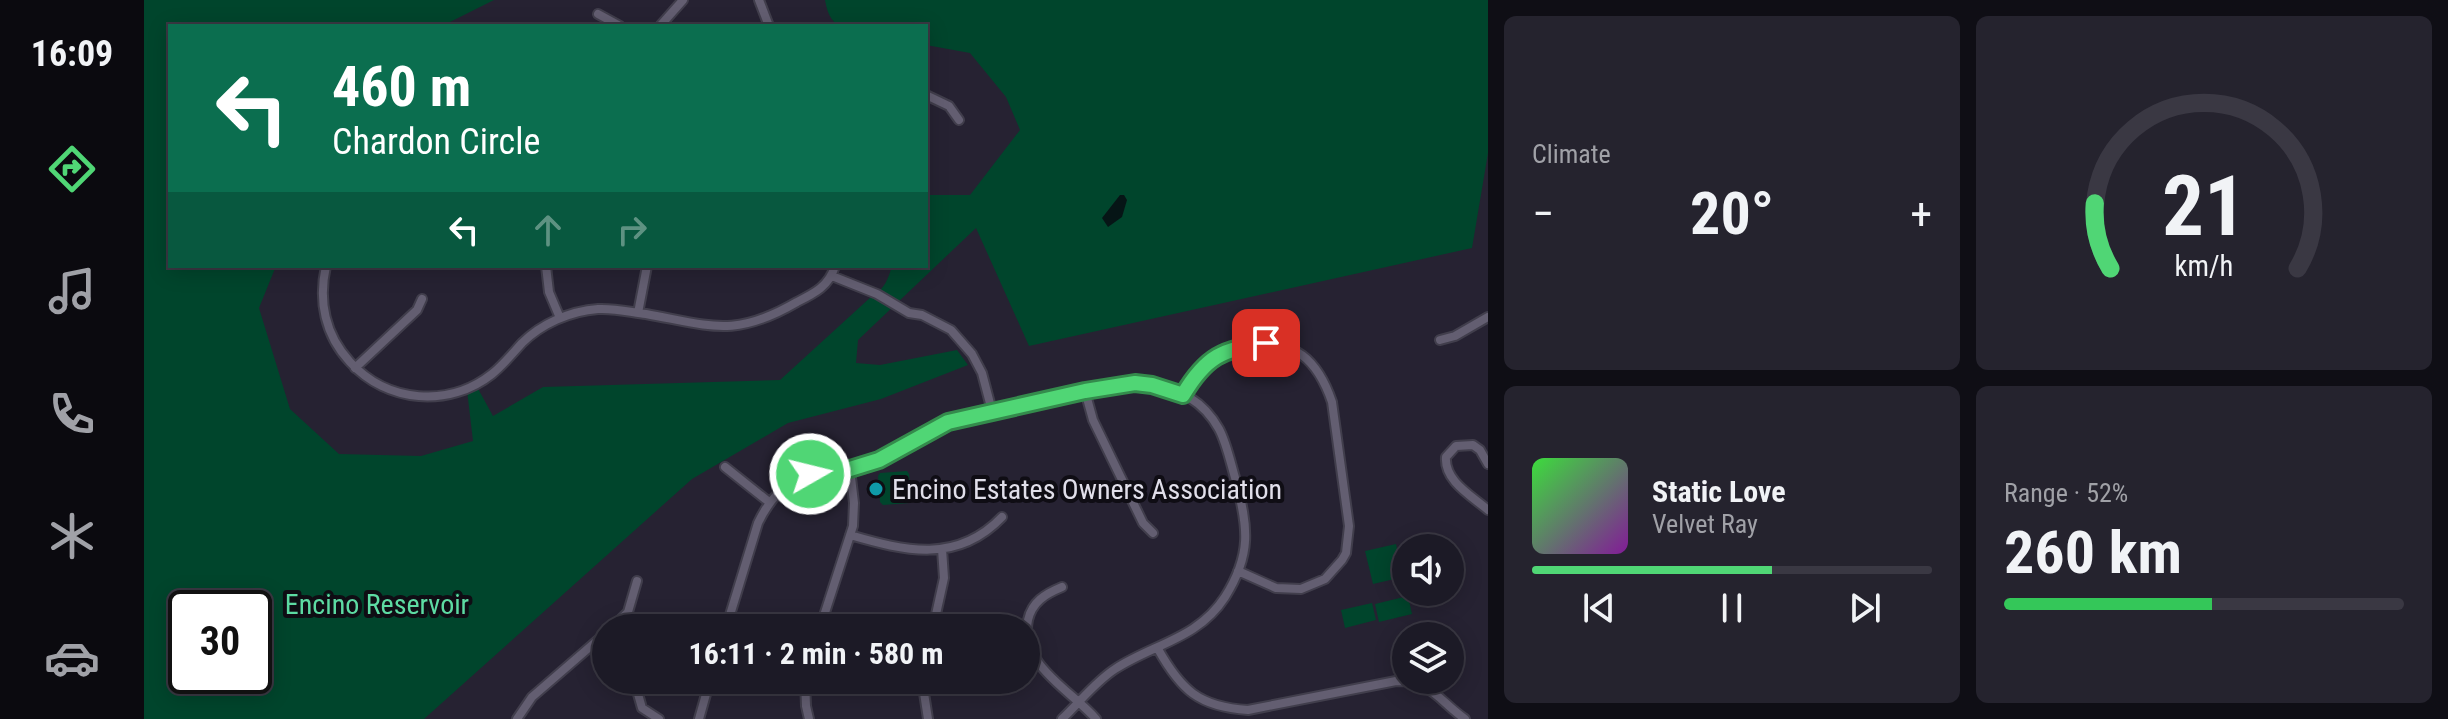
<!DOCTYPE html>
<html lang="en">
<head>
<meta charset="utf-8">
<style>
	:root { --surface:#1c1a26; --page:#25232e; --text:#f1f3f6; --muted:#a0a1a7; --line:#3a3843; --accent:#50d675 }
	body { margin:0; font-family:"Roboto Condensed",sans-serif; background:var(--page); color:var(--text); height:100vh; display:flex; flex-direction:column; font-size:30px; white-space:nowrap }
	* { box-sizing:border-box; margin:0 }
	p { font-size:26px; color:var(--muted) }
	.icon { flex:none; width:44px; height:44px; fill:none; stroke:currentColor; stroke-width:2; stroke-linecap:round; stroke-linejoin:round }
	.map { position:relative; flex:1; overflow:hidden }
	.panel { display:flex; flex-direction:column; gap:16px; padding:16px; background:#0f0e15; width:960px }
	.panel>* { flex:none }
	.top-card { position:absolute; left:24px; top:24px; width:760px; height:244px; border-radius:0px; box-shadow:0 4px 20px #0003,0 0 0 2px var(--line); background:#0b6e4f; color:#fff; overflow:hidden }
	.buttons { position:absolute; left:1248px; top:534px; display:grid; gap:16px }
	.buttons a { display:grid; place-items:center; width:72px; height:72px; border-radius:50%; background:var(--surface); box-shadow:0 4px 20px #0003,0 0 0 2px var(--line); font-size:40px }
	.speed { position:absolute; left:24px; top:590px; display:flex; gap:16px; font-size:40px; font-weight:700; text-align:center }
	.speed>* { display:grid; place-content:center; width:104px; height:104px; border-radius:50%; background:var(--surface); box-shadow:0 4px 20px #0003,0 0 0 2px var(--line); line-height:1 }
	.speed .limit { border:4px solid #111; border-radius:12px; background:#fff; color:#111 }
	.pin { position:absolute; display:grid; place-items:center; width:68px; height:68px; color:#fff; margin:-34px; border-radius:16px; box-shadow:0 4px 12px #0006 }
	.me { position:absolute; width:88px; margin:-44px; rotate:82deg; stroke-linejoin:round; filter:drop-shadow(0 0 6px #0008) }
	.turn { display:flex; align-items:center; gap:28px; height:168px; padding:0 32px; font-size:36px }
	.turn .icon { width:104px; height:104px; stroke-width:2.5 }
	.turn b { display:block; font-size:56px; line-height:68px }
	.lanes { display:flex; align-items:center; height:76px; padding:0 32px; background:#0003; justify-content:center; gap:40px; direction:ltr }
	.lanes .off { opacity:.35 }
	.big { font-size:60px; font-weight:700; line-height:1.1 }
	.panel .widget { flex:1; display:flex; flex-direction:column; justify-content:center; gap:12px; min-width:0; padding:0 28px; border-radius:12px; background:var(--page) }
	.panel .dial { align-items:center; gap:0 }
	.dial svg { height:208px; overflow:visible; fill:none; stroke:var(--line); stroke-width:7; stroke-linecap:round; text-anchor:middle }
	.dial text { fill:var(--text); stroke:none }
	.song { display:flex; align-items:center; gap:24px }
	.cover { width:96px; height:96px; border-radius:12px; background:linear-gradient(135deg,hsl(120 70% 55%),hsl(290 70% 35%)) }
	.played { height:8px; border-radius:4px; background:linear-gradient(90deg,var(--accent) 60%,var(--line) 60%) }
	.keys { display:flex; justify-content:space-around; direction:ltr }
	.heat { display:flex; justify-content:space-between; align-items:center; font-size:44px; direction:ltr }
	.charge { height:12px; border-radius:6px; background:linear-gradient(90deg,#34c759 52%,var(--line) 0) }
	.panel .tiles { flex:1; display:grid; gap:16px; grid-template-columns:repeat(2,1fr) }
	.trip { position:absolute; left:448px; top:614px; width:448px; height:80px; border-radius:40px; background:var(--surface); box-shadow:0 4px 20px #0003,0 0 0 2px var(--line); font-weight:700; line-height:80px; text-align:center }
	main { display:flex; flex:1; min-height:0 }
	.menu { display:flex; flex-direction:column; width:144px; justify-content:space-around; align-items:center; background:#0b0a0f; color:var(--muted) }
	.menu .icon { width:56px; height:56px }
	.menu .current { color:var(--accent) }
	.menu b { font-size:36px; color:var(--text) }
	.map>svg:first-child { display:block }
	.green { fill:#00452c; fill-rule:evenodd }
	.water { fill:#061516 }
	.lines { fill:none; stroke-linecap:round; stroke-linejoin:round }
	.minor-casing { stroke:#413e4c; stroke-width:12 }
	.minor { stroke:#635e71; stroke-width:8 }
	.route-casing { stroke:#348b4c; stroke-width:20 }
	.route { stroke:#50d675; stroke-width:14 }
	.culture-dot { fill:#0f9aa8; stroke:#0f0d14; stroke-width:3 }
	.labels { text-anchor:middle; stroke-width:8; stroke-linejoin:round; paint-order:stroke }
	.poi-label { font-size:28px; fill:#e1dfea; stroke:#0f0d14; text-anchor:start }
	.park-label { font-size:28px; fill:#5ddba3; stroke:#0f0d14 }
</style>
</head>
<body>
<main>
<nav class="menu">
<b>16:09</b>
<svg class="icon current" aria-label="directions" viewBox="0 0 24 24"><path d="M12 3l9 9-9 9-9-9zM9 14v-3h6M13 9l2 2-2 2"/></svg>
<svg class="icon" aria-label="music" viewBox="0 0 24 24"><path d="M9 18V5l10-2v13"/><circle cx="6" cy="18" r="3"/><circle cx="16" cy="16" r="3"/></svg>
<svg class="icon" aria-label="phone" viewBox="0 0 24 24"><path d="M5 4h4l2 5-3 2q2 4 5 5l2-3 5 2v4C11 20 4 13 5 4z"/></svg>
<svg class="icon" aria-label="climate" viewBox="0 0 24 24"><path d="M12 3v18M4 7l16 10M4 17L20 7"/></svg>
<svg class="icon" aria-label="car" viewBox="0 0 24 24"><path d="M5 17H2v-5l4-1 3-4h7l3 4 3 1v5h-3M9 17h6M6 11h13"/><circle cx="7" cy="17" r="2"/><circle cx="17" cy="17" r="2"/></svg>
</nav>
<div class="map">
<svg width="1344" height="719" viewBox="0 0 1344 719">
	<rect width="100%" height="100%" fill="#262232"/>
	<!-- green -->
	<path class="green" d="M0,0h350l-52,26h-272v240h106l-17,42 31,101 49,45 82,2 52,-15 -6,-51 9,-5 17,31 50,-29 237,-7 92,-84c13,-7 16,-17 20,-30h34v-71h44l50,-65 -14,-33 -36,-44 -44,-8v-19h-86c-10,-5 -13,-15 -15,-26h663v153l-16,95 -443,98 -53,-118 -118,112 -2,23 24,2 77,-15 11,15 -87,34 -93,24 -96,56 -268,240h-280zM42,608h68v68h-68z
		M763,471l2,3 2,25 -2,4 -26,2 -3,-3 -2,-26 2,-3z
		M1252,544l7,33 -30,7 -8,-33z
		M1264,596l4,18 -33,8 -4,-18z
		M1228,603l4,17 -31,8 -4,-18z"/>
	<!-- water -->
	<path class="water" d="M976,195h4l3,5 -5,17 -14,10 -6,-9z"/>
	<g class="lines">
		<defs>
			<path id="minor" d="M615,0l10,26
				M454,14l22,12
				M516,26l23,-26
				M782,95l23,11 10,14
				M182,266c-8,35 -1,69 24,96 37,41 99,46 142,12 11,-9 20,-20 30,-31 19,-19 48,-32 76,-34 16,-1 32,3 48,5 66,12 89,24 151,-12 18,-9 32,-16 38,-36
				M402,266l3,26 11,26
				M688,276l45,18 32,19 13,2 29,15 21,24 10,19 10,38
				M494,313l9,-47
				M1296,340l15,-4 33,-19
				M211,368l62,-58 5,-11
				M941,391l8,29 50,103 10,10
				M1039,395c9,-15 18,-28 31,-38 11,-9 23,-10 35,-12 46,-7 69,16 83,57l17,124 -3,27 -4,7 -17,19 -24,10 -25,-1 -38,-17
				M1344,464l-8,-14 -7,-5 -17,1 -10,11c-2,24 26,39 42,53
				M581,467l44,35
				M706,535c55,16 107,29 152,-18
				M918,587c-17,7 -30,15 -34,33 -9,45 43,70 68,99
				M468,628l16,-16 9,-31
				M582,628l32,-105c30,-63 69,-41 121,-63 21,-9 38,-25 58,-34 35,-15 75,-20 112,-27 57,-13 134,-35 170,30 8,15 12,36 17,52 12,46 16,73 -11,116 -27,42 -72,47 -110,72 -20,13 -36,34 -53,50
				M676,628l33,-102 1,-23 -4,-34
				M789,628l11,-50 -2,-29
				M1014,649c23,41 41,58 90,61l148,-29c36,0 42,19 69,38
				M490,680l8,28 17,11
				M661,680l1,26 3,13
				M778,680l6,39
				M373,719l15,-22 74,-64
				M555,719l11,-39"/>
		</defs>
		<!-- minor casing -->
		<use href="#minor" class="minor-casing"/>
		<!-- minor -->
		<use href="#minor" class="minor"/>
	</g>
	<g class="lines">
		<defs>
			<path id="route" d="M666,474l40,-5 29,-9 69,-38 137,-31 50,-8 17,2 31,10c23,-39 40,-46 83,-52"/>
		</defs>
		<!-- route casing -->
		<use href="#route" class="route-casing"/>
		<!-- route -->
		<use href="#route" class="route"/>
	</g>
	<!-- markers -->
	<circle class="culture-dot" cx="732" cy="489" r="8"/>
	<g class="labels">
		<!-- poi labels -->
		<g class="poi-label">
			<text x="748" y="499">Encino Estates Owners Association</text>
		</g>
		<!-- park labels -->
		<g class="park-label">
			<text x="233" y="614">Encino Reservoir</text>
		</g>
	</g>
</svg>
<div class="buttons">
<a><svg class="icon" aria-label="sound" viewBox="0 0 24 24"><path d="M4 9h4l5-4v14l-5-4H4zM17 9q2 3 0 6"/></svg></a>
<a><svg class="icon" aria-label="layers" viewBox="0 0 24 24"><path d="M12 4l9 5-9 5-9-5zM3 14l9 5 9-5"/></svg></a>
</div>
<div class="speed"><div class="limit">30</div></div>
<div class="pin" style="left:1122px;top:343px;background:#d93025"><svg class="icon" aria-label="arrive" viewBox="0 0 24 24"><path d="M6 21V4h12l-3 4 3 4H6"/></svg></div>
<svg class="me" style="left:666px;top:474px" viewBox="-20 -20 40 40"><circle r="17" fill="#50d675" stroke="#fff" stroke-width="3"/><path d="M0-11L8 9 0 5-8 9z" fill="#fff"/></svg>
<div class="trip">16:11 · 2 min · 580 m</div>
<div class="top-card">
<div class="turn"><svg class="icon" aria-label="left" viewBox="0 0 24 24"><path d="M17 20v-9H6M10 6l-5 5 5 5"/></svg><div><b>460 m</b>Chardon Circle</div></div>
<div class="lanes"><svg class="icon" aria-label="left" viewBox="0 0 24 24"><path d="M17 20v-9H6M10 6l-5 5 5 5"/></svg><svg class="icon off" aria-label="ahead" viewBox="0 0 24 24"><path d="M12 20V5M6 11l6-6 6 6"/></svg><svg class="icon off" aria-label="right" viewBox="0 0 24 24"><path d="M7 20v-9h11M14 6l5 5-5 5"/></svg></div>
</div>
</div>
<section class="panel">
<div class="tiles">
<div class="widget"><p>Climate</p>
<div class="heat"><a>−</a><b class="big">20°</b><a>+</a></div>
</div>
<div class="widget dial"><svg viewBox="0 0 100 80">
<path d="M14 69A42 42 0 1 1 86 69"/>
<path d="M14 69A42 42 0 0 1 8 44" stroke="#50d675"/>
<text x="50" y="56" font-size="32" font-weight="700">21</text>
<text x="50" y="72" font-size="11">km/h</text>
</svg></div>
<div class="widget">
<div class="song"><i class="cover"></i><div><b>Static Love</b><p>Velvet Ray</p></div></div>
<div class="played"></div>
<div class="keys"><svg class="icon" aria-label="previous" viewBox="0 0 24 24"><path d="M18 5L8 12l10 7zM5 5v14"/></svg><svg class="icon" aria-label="pause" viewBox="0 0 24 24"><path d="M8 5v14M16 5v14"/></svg><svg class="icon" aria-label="next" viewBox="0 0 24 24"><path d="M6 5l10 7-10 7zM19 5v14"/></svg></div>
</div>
<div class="widget"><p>Range · 52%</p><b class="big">260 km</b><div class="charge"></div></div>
</div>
</section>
</main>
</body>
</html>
